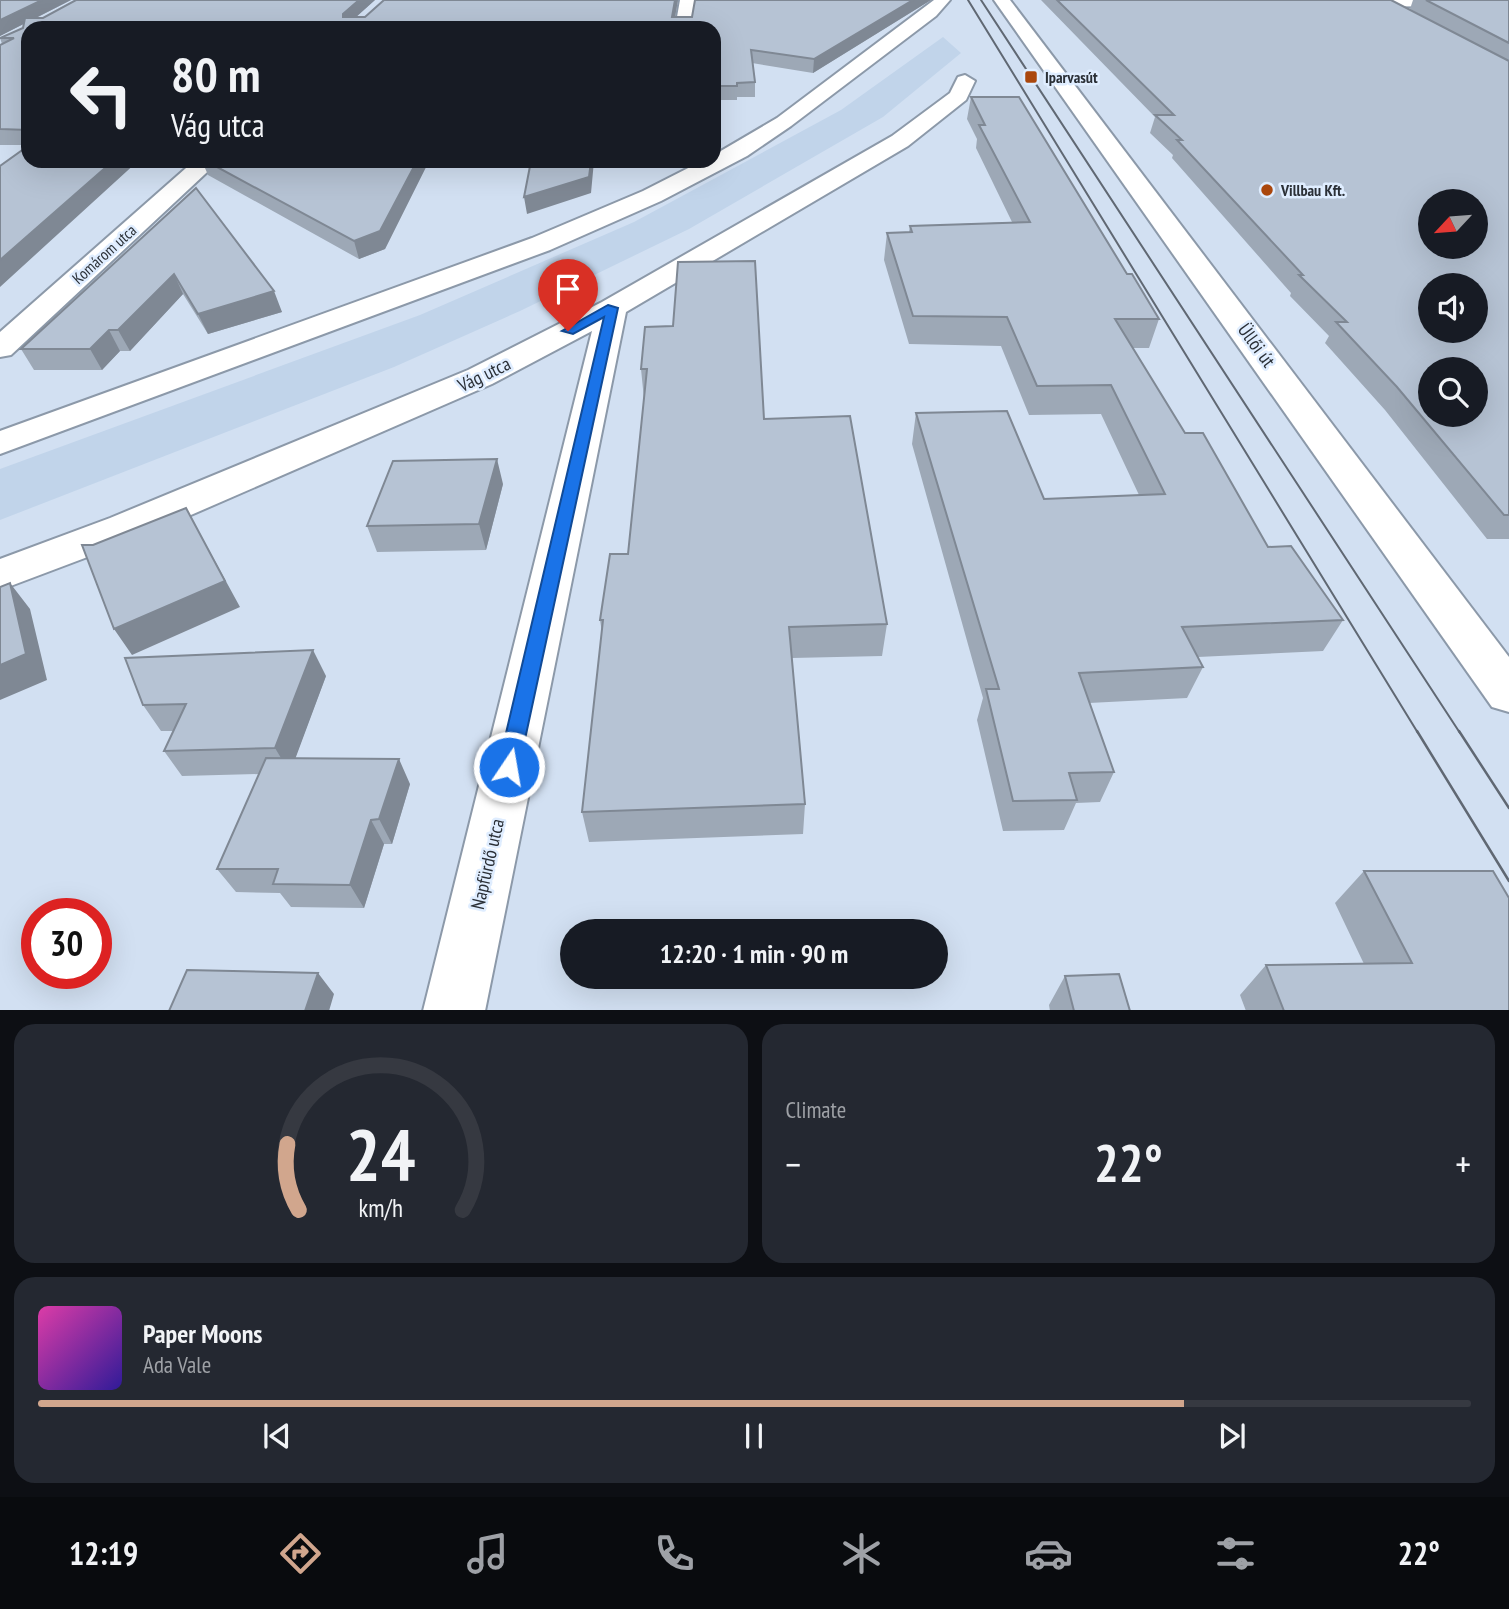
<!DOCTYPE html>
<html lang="en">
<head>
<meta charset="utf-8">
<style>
	:root { --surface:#171b24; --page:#242831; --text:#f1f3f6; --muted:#9ea1a6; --line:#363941; --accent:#d1a68d }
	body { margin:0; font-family:"PT Sans Narrow",sans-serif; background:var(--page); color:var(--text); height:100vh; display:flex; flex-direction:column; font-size:26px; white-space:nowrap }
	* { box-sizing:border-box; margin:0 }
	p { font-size:23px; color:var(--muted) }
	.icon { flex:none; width:38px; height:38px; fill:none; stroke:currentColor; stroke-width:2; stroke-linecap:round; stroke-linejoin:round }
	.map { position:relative; height:1010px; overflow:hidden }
	.panel { display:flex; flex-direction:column; gap:14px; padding:14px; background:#0d0f14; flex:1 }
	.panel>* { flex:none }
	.banner { position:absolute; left:21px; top:21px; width:700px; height:147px; border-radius:21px; box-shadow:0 7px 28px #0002; background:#171b24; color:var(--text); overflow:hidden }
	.needle { width:46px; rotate:244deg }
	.buttons { position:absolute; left:1418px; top:189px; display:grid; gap:14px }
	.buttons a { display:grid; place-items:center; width:70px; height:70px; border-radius:50%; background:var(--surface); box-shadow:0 7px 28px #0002; font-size:35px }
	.speed { position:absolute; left:21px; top:898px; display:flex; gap:14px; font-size:35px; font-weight:700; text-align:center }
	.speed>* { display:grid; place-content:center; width:91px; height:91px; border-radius:50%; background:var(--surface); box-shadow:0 7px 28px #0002; line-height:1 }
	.speed .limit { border:10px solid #d22; background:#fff; color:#111 }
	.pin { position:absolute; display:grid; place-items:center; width:60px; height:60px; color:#fff; margin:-72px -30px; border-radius:50% 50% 50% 0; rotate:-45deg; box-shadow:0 0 7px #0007 }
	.pin .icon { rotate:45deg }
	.me { position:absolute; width:77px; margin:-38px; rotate:12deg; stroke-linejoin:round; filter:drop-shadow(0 0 5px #0008) }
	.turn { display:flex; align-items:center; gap:24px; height:147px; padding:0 35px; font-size:32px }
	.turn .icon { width:91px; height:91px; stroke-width:2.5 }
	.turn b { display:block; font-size:49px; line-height:60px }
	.big { font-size:52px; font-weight:700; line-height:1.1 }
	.panel .card { flex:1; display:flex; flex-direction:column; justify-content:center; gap:10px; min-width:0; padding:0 24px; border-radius:21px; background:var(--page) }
	.panel .dial { align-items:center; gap:0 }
	.dial svg { height:182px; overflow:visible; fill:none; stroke:var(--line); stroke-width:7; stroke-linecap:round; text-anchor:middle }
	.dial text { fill:var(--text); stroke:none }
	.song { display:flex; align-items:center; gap:21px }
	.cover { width:84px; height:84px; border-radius:10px; background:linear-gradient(135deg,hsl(320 70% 55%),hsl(250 70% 35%)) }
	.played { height:7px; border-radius:4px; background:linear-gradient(90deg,var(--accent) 80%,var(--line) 80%) }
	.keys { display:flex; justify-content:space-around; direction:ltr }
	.heat { display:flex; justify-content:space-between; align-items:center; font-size:38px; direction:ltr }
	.panel .tiles { flex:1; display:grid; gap:14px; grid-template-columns:1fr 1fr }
	.card:last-child { grid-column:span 2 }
	.trip { position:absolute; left:560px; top:919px; width:388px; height:70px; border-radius:35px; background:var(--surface); box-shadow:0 7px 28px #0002; font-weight:700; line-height:70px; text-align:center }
	.dock { display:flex; height:112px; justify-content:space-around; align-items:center; background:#090b0e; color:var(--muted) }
	.dock .icon { width:49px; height:49px }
	.dock .on { color:var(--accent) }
	.dock b { font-size:32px; color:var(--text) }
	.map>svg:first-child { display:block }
	.built { fill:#c1d4ea }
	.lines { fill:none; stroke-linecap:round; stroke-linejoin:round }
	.street-casing { stroke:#8c99a9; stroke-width:4 }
	.secondary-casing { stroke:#8c99a9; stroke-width:4 }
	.street { fill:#fff; fill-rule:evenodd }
	.secondary { fill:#fff; fill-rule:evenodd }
	.tram-far1 { stroke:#606873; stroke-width:2 }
	.tram { stroke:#606873; stroke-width:2.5 }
	.wall { fill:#9da8b6 }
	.shaded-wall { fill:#7f8894 }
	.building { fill:#b6c3d4; stroke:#7f8894; stroke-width:2; fill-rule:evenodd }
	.route { fill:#1a73e8; stroke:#114b97; stroke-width:2 }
	.poi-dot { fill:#aa470d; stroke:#dfedff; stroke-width:2.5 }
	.labels { text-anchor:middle; stroke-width:5; stroke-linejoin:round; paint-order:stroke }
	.far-poi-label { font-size:16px; font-weight:bold; fill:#2b3037; stroke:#dfedff; text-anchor:start }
	.far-street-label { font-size:16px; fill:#2b3037; stroke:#dfedff }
	.street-label { font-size:19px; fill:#2b3037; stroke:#dfedff }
</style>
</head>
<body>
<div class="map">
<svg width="1509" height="1011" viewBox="0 0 1509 1011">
	<rect width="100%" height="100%" fill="#d2e0f2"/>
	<!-- built -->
	<path class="built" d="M943,37l18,16 -78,64 -194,112 -169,82 -126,56 -394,153v-51l420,-154 214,-93 207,-112z"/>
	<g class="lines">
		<defs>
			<path id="street" d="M680,0h16l-5,28h-16z
				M934,0h16l-14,16 -145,110 -44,30 -86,45 -111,49 -550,204v-23l532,-193 111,-47 59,-30h12v-6l63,-37z
				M1336,0h173v7l-166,-1z
				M965,75l10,6 -9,19 -58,46 -282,166 -141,699h-62l169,-680 -100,53 -354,154 -138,52v-31l110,-41 358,-148 134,-68 290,-166 58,-43 8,-16z
				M194,161h25l-208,194 -11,2v-25z"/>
			<path id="secondary" d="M994,0h16l499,657v55l-17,-5z"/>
		</defs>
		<!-- street casing -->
		<use href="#street" class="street-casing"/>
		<!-- secondary casing -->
		<use href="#secondary" class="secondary-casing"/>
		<!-- street -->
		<use href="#street" class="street"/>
		<!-- secondary -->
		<use href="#secondary" class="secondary"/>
		<!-- tram-far1 -->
		<path class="tram-far1" d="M968,0l450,733
			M981,0l479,733"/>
		<!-- tram -->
		<path class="tram" d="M1417,731l92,150
			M1459,731l50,77"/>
	</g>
	<!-- wall -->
	<path class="wall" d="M0,0h71l-35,18 339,-18 -19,17h9l19,-17h294l-3,17h17l239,-17 -118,73 -61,-10 3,19v15h-18v3h-23v-72h-686v117h-28v-100l2,-1 -2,-6 23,-10v-4l-23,12z
		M1041,0h350l67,35 -48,-26 3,-9h96v539h-22l-102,-129 -60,-67 4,-7 -39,-40 1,-3 -119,-135 1,-3 -23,-22 5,-16z
		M971,97l156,177 32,45 -10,29h-16l52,85 83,114 75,73 -20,31 -125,6 5,10 -16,31 -98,5 25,69 -14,30 -24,1 -12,27 -61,1 -26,-111 6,-22 -71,-254 4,-31 128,86 95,-4 -38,-81 -72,1 -28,-69 -92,-2 -25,-84 3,-27 22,-1 1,-6 102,-4 -36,-74 1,-9 -10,-20z
		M202,161h227l-44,88 -26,10 -151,-84z
		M196,188l86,124 -74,22 -25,-40 -53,57h-10l-18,19h-68l-13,-21z
		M645,327l119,92 123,205 -5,32 -90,2 13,146 -2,30 -214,8 -7,-30 20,-180 -2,-12 28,-66 16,-155 -3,-30z
		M503,484l-17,66 -109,2 -10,-26z
		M326,676l-31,82 115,26 -18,60h-8l-20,64 -73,-1 -11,-14 -44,-1 -19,-23 42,-95 -77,2 -18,-25 10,-20h-13l-18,-26z
		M1364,871l145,140h-263l-6,-16 26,-30 98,-1 -29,-61z
		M1065,976l65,35h-80l-1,-6z"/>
	<!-- shaded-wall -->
	<path class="shaded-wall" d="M42,0h29l-71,36v-16z
		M359,0h16l-29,26 -3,-9v-3z
		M675,0h3l-5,28 -1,-11z
		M913,0h18l-118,73 1,-14z
		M113,161h25l-138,126v-27z
		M417,161h12l-44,88 -26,10 -5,-18z
		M591,161h3l-3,32 -64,21 -3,-17z
		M174,274l9,20 -53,57 -12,-21z
		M274,291l8,21 -74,22 -10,-20z
		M109,330l11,21 -18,19 -12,-21z
		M497,459l6,25 -17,66 -7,-26z
		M186,508l54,99 -108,48 -18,-26z
		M10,583l20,26 17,71 -47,20v-35z
		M313,650l13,26 -36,97 -15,-25z
		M399,759l11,25 -18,60 -13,-25z
		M371,820l13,24 -20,64 -14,-23z
		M318,973l16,21 -5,17h-24z"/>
	<!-- building -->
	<path class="building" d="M0,0h42l-42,20z
		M76,0h283l-16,14v3h22l19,-17h291l-3,17h20l3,-17h218l-99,59 -63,-9 4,32 -18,1v3h-23v-58h-686v102l-28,-1v-84l14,-7h-14l23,-10 2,-10h18z
		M1057,0h334l118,61v454h-5l-107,-128 -61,-65h11l-48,-47h4l-126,-135h5l-27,-25h19zM1430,201h45v46h-45zM1430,285h45v46h-45zM1430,369h45v46h-45z
		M1426,0h83v43z
		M971,97h48l108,177h5l27,45h-44l70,114h18l65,114 23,-1 52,74 -161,7 21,40 -124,6 35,99 -45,1 8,27 -64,1 -27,-112h13l-83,-276 91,-2 37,88 121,-5 -54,-109 -74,1 -30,-69 -94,-1 -26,-83 25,-1 -2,-6 120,-4 -51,-97h6z
		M28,146v15h85l-113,99v-94z
		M206,161h211l-37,70 -26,10z
		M531,161h60l-2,16 -65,20z
		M196,188l78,103 -76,23 -24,-40 -56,56h-9l-19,19h-69z
		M755,261l9,158 86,-3 37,208 -98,3 16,177 -223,8 21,-192h-3l10,-66h18l19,-185h-6l4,-42 28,-1 5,-64z
		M497,459l-18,65 -112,2 26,-65z
		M186,508l39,73 -111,48 -32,-84h11z
		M10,583l16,71 -26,11v-78z
		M313,650l-38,98 -111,3 22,-47 -43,1 -18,-47z
		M266,758l133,1 -20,60 -8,1 -21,65 -77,-1 5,-15h-61z
		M1364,871h129l16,27v113h-225l-18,-46 146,-2z
		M187,970l131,3 -13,38h-136z
		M1119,974l11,37h-56l-9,-35z"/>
	<!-- route -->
	<path class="route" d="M608,305l10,3 -99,459 -3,7 -7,3 -8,-3 -3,-7 106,-450 -31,17 -11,-3z"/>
	<!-- markers -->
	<g class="poi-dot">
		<rect x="1024" y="70" width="14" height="14" rx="3.5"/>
		<circle cx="1267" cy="190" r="7"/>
	</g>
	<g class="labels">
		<!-- far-poi labels -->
		<g class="far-poi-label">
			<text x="1045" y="83">Iparvasút</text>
			<text x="1281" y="196">Villbau Kft.</text>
		</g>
		<!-- far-street labels -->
		<g class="far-street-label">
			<text transform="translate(104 254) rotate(-42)" y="6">Komárom utca</text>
		</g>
		<!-- street labels -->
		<g class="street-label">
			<text transform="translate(1257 345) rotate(54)" y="7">Üllői út</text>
			<text transform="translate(484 374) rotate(-26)" y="7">Vág utca</text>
			<text transform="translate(487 864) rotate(-77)" y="7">Napfürdő utca</text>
		</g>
	</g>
</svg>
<div class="buttons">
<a><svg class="needle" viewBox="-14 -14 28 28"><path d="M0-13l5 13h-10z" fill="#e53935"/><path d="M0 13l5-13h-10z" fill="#9ea1a6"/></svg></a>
<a><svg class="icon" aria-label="sound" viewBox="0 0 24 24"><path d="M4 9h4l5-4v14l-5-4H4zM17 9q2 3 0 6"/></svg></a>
<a><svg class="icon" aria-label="search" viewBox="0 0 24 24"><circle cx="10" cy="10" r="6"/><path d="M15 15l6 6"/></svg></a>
</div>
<div class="speed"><div class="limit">30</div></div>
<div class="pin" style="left:568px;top:331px;background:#d93025"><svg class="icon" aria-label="arrive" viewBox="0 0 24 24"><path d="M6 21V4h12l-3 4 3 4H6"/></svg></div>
<svg class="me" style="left:509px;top:767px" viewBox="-20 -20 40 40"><circle r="17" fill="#1a73e8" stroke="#fff" stroke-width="3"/><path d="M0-11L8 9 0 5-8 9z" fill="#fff"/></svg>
<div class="trip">12:20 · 1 min · 90 m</div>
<div class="banner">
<div class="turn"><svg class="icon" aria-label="left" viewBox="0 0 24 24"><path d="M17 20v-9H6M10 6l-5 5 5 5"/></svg><div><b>80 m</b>Vág utca</div></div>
</div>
</div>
<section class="panel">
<div class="tiles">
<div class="card dial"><svg viewBox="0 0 100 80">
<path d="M14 69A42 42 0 1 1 86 69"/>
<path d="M14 69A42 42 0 0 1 9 40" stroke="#d1a68d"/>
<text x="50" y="56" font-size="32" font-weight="700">24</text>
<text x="50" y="72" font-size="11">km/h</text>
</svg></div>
<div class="card"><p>Climate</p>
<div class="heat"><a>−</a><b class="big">22°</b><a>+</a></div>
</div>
<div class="card">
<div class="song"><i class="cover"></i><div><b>Paper Moons</b><p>Ada Vale</p></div></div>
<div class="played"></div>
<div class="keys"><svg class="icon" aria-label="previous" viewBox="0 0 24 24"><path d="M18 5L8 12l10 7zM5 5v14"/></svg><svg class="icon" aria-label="pause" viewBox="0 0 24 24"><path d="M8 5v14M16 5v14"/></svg><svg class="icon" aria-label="next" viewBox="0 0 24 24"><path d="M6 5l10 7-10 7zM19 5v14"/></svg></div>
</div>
</div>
</section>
<nav class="dock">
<b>12:19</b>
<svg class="icon on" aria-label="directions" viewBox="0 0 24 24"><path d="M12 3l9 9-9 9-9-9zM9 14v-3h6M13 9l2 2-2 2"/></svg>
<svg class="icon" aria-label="music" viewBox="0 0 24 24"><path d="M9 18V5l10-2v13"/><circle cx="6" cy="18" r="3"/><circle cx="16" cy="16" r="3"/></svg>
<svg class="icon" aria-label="phone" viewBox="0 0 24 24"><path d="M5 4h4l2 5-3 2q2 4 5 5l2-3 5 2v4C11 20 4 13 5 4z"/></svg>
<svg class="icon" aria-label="climate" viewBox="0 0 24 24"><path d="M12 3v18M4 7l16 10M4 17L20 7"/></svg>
<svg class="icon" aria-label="car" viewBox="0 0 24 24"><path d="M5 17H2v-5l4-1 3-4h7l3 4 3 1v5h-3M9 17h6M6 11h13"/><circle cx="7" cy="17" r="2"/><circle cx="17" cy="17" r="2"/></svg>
<svg class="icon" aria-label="filters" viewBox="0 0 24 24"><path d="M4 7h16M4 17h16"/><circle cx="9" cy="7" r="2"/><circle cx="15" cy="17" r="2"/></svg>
<b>22°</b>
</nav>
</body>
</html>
